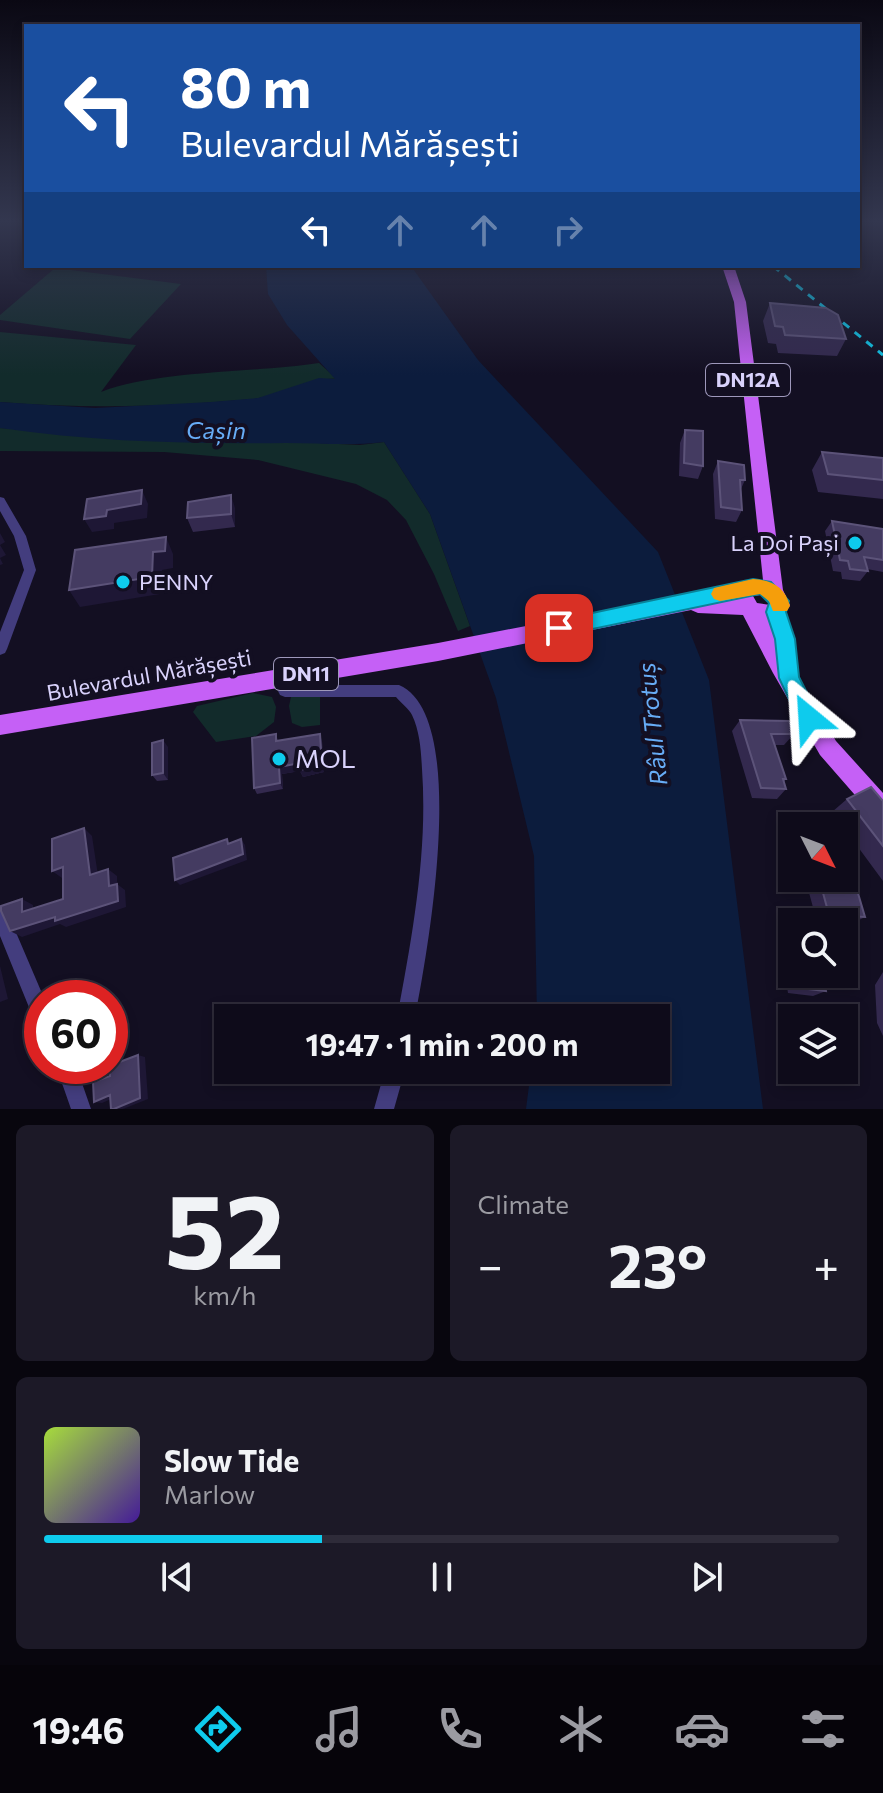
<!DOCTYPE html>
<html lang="en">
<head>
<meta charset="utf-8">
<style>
	:root { --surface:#0e0b1a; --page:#1c1927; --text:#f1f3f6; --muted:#9b9ba2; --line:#2e2b39; --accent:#0ecbed }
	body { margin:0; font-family:Commissioner,sans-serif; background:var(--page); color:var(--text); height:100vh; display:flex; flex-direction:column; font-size:30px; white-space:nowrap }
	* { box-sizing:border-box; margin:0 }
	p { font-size:26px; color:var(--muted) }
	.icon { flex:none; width:44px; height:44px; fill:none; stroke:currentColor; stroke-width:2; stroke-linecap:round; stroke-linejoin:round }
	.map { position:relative; height:1109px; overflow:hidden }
	.details { display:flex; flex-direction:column; gap:16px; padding:16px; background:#08060e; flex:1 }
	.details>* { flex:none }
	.guide { position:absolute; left:24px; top:24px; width:836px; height:244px; border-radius:0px; box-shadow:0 4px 12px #0003,0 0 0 2px var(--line); background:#1a4fa0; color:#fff; overflow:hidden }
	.needle { width:52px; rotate:132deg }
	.buttons { position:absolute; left:778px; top:812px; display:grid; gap:16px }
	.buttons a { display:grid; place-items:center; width:80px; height:80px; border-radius:0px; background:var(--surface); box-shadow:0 4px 12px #0003,0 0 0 2px var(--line); font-size:40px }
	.speed { position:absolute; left:24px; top:980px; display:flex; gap:16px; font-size:40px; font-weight:700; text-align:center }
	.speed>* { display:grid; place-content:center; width:104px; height:104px; border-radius:50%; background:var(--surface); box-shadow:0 4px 12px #0003,0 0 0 2px var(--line); line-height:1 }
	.speed .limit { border:12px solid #d22; background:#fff; color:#111 }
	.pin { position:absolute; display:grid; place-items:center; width:68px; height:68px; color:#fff; margin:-34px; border-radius:16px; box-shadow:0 4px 12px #0006 }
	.me { position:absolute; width:88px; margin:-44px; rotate:333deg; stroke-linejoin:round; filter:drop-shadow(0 0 6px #0008) }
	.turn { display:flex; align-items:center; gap:28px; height:168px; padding:0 24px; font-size:36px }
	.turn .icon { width:104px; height:104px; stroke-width:2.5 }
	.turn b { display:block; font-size:56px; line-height:68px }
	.lanes { display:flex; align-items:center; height:76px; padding:0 24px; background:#0003; justify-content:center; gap:40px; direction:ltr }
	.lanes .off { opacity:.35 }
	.big { font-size:60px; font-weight:700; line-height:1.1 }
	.details .widget { flex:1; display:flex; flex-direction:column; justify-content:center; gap:12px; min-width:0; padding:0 28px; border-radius:12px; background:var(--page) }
	.details .dial { align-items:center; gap:0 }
	.dial b { font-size:104px; line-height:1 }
	.song { display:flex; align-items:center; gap:24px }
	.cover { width:96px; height:96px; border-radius:12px; background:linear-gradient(135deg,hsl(80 70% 55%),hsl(260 70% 35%)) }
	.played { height:8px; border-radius:4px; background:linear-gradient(90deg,var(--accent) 35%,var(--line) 35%) }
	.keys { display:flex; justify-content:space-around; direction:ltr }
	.heat { display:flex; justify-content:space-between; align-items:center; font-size:44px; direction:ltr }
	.details .tiles { flex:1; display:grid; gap:16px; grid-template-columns:1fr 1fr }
	.widget:last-child { grid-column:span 2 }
	.trip { position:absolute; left:214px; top:1004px; width:456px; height:80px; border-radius:0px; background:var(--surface); box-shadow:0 4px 12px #0003,0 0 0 2px var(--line); font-weight:700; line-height:80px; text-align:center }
	.dock { display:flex; height:128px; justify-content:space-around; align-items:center; background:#06040a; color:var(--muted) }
	.dock .icon { width:56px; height:56px }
	.dock .active { color:var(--accent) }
	.dock b { font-size:36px; color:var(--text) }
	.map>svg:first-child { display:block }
	.green { fill:#122b2b }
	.water { fill:#0c1c3d }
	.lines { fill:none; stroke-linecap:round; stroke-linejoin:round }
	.minor { fill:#433d7e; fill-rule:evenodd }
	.primary { fill:#c560f6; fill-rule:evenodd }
	.rail { stroke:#0ecbed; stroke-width:3; stroke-dasharray:8 7; stroke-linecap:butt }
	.wall { fill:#33294e }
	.shaded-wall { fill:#1e1735 }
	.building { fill:#443b61; stroke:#5c5379; stroke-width:2 }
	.route { fill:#0ecbed; stroke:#09849a; stroke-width:2 }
	.slow { fill:#f59e0b }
	.poi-dot { fill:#0ecbed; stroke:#130f22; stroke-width:3 }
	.labels { text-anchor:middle; stroke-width:8; stroke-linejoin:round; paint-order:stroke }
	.shield { fill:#130f22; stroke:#9e98bb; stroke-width:2 }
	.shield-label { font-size:20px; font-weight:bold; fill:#d9d2fc }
	.poi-label { font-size:22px; fill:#d9d2fc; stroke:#130f22; text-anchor:end }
	.street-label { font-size:22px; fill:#d9d2fc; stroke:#130f22 }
	.water-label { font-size:24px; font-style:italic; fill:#67acf6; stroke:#130f22 }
	.near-poi-label { font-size:26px; fill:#d9d2fc; stroke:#130f22; text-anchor:start }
</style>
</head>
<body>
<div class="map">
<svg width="883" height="1109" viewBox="0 0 883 1109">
	<rect width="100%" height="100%" fill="#130f22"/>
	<!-- green -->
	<path class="green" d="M55,268l126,16 -51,55 -130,-19v-5z
		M0,332l136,13 -35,47c58,-22 152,-19 218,-29l18,16c-30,-2 -54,17 -84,20 -84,8 -168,10 -253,3z
		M0,428l360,17 24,-3 46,72 40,112 -12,5 -24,-57 -28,-54 -19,-20 -31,-16 -98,-24 -94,-8 -164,-1z
		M253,693l19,4 4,10 -2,15 -18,14 -40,6 -23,-30 4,-6z
		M291,697h29v28l-18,2 -10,-4 -3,-17z"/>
	<!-- water -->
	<path class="water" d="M266,266h145l67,94 180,192 51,128 54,429h-237l5,-39h125v-52h-119l-3,-162 -38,-158 -66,-184 -46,-72c-33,4 -65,1 -98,1 -96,1 -191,-1 -286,-15v-26l95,6 116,-6 47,-4 61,-20 16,1 -48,-54 -19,-31z"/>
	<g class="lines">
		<!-- minor -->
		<path class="minor" d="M0,497l4,1 22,38 10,34 -29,79 -2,4 -5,2v-23l24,-62 -10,-34 -14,-25z
			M285,685h114c72,31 28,270 16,333h-18c15,-81 31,-166 25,-249 -1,-18 -2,-37 -10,-54 -3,-6 -11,-12 -16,-18h-111l-5,-2 -2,-4 2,-4z
			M0,906l6,3 38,89h-2v26l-7,-2 -35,-86z
			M56,1066h20l15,43h-20z
			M385,1070h20l-11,39h-20z"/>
		<!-- primary -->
		<path class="primary" d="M722,266h12l12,36 37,288 7,15 -4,7 9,27 3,39 38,63 47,52v29l-8,-4 -55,-63 -47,-82 -30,-58 -45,-2 -7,-3 -253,51 -438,74v-20l438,-72 325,-63 -29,-278zM761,595l9,6v4l-13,-2 -4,-7z"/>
		<!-- rail -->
		<path class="rail" d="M773,266l110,89"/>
	</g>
	<!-- wall -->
	<path class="wall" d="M770,303l76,36 -9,17 -59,-3 -2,-9 -8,-1 -5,-22z
		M685,430l18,36 -5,13 -19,-3 1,-33z
		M822,452l61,6v41l-65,-7 -6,-22z
		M718,461l27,19 -4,9 1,21 -6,12 -21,-3 -2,-45z
		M235,508v19l-42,5 -6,-14z
		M832,521l51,8v43l-16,-3 1,2 -8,10 -18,-2 -1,-7 -8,-1 -8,-40z
		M740,720l54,14 -10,11h-9l11,34 -2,3 2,7 -9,10 -25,-1 -20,-67z
		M276,734l2,7h44l2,31 -21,5 -3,-6 -18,3 1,15 -26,5 -3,-6z
		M168,747v33l-11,1 -5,-6z
		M847,799l36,2v80l-39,-53v-2h-1l-11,-14z
		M805,878h39l21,39 -14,7 -7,-1v-1h-27z
		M787,914l5,8v52h31l3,17 -13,5 -25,-3 -12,-72z
		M883,972v64l-6,-13 -2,-38z"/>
	<!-- shaded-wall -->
	<path class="shaded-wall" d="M142,490l6,14 -1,14 -33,5v6l-22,3 -8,-13 23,-9z
		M231,495l4,13v19l-4,-13z
		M0,533l5,9 -5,3 6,10 -6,3 3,6 -3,1z
		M166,537l7,17v14l-11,2 -2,24 -80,13 -11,-17z
		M320,734l2,7 2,31 -21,5 -3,-6 -18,3 1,15 -3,-6 -1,-16 21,-4z
		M163,740l5,7v33l-5,-7z
		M84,828l8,8 7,46 -9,-7z
		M241,839l4,6 2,15 -67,25 -5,-5z
		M63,867l10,7 -11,4 -10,-7z
		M108,869l9,7v8l8,6 1,17 -60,20 -6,-3 -38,13 -12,-6 99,-45z
		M22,899l11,6v13l-11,-6z
		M0,966l8,33 -8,3z
		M138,1055l7,2 3,42 -25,10h-9z
		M110,1095l8,1 -16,7 -8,-1z"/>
	<!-- building -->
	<path class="building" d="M770,303l56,5 12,7 8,24 -61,-4 -2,-8 -8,-1z
		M685,430l18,1v35l-19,-3z
		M822,452l61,6v22l-55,-6z
		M718,461l26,4 1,15h-5l2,30 -21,-3z
		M142,490l-1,14 -34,6 -1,6 -22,3 3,-20z
		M231,495v19l-44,4 1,-16z
		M832,521l51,8v31l-19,-3 4,14 -18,-2 -2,-8 -8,-1z
		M166,537l-1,14 -12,1 -1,25 -83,13 6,-40z
		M740,720l49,1 5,13h-23l15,45h-3l3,10 -25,-1z
		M276,734v7l44,-7 2,31 -22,5v-7l-21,4 1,16 -26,5 -2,-50z
		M163,740v33l-11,2v-32z
		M871,787l12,14v45l-36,-47z
		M84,828l6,47 18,-6 1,17 8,-2 1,17 -63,20v-4l-45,14 -9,-20v-5l21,-7v13l41,-13v-32l-11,4v-32z
		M227,839l1,5 13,-5 2,15 -68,26 -2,-22z
		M844,872l8,1 13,44 -36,-2 -10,-37h25z
		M787,914l24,4 1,4h-20v21z
		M798,974h25l3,17 -26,-3z
		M138,1055l2,43 -26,11h-3l-1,-14 -16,7 -1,-20 17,-6 -1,-10z"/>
	<!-- sky -->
	<linearGradient id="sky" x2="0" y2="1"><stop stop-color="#0a0813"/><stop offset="0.59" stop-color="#33374f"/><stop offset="1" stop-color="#33374f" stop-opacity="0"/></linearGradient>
	<rect width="883" height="375" fill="url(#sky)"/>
	<!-- route -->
	<path class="route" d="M753,579l18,3 18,19 -3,11 9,27 4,38 21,41 -3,7 -8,3 -8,-3 -22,-47 -4,-39 -9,-27 3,-9 -9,-9 -201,42 -7,-2 -3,-6 3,-6 7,-2z"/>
	<!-- slow -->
	<path class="slow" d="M753,579c19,1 32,8 37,27l-3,5h-14l-4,-10 -9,-7 -40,7 -6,-2 -3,-5 3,-6z"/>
	<!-- markers -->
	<g class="poi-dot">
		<circle cx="855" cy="543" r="8"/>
		<circle cx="123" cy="582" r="8"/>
		<circle cx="279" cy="759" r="8"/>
	</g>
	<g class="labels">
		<!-- shield labels -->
		<g class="shield">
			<rect x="706" y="364" width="84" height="32" rx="6"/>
			<rect x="274" y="658" width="64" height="32" rx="6"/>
		</g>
		<g class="shield-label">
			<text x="748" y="387">DN12A</text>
			<text x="306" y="681">DN11</text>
		</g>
		<!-- poi labels -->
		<g class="poi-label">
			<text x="839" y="551">La Doi Pași</text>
			<text x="139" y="590" text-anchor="start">PENNY</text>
		</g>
		<!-- street labels -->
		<g class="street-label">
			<text transform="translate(149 675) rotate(-10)" y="8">Bulevardul Mărășești</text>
		</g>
		<!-- water labels -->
		<g class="water-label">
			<text x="216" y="439">Cașin</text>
			<text transform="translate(653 724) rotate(-96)" y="8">Râul Trotuș</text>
		</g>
		<!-- near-poi labels -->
		<g class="near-poi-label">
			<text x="295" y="768">MOL</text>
		</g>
	</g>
</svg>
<div class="buttons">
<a><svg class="needle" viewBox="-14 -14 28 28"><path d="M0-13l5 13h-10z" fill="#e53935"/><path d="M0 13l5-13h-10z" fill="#9b9ba2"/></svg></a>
<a><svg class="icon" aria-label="search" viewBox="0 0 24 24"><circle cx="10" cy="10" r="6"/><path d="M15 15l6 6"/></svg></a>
<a><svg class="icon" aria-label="layers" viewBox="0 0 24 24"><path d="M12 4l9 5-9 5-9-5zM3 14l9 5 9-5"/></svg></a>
</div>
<div class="speed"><div class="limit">60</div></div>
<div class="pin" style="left:559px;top:628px;background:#d93025"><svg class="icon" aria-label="arrive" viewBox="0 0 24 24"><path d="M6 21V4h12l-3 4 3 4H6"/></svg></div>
<svg class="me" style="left:809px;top:718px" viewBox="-20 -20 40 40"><path d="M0-17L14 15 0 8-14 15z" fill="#0ecbed" stroke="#fff" stroke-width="4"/></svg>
<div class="trip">19:47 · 1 min · 200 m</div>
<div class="guide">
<div class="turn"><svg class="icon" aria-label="left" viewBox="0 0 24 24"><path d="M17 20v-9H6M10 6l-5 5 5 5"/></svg><div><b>80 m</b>Bulevardul Mărășești</div></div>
<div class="lanes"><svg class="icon" aria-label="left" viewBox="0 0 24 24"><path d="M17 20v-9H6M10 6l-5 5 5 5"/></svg><svg class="icon off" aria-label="ahead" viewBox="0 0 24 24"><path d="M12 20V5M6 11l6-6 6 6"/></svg><svg class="icon off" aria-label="ahead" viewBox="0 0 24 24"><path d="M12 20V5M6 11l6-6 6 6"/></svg><svg class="icon off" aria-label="right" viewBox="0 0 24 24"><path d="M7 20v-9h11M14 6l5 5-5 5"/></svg></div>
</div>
</div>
<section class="details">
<div class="tiles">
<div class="widget dial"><b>52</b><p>km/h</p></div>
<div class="widget"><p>Climate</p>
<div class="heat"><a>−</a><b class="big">23°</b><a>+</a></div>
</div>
<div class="widget">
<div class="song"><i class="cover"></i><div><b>Slow Tide</b><p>Marlow</p></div></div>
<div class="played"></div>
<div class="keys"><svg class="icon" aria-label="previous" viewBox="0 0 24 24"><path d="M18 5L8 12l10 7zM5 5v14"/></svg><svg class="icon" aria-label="pause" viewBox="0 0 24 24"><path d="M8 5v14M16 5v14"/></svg><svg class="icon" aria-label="next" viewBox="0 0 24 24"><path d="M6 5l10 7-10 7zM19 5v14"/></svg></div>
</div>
</div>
</section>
<nav class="dock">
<b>19:46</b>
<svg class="icon active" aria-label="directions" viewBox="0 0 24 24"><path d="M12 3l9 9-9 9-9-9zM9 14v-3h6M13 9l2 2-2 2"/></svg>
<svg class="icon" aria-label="music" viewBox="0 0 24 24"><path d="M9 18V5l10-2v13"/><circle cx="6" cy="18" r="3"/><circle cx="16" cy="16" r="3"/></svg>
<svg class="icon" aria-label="phone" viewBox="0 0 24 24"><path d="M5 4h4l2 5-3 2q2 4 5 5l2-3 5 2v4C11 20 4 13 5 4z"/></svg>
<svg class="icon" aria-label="climate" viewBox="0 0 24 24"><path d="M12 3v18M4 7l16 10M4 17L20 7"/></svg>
<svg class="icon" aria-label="car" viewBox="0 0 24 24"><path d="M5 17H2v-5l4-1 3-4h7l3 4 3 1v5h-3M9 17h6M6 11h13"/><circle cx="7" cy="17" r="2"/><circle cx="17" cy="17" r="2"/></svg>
<svg class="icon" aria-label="filters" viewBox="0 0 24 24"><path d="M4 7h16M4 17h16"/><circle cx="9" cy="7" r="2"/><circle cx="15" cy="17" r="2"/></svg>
</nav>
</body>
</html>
